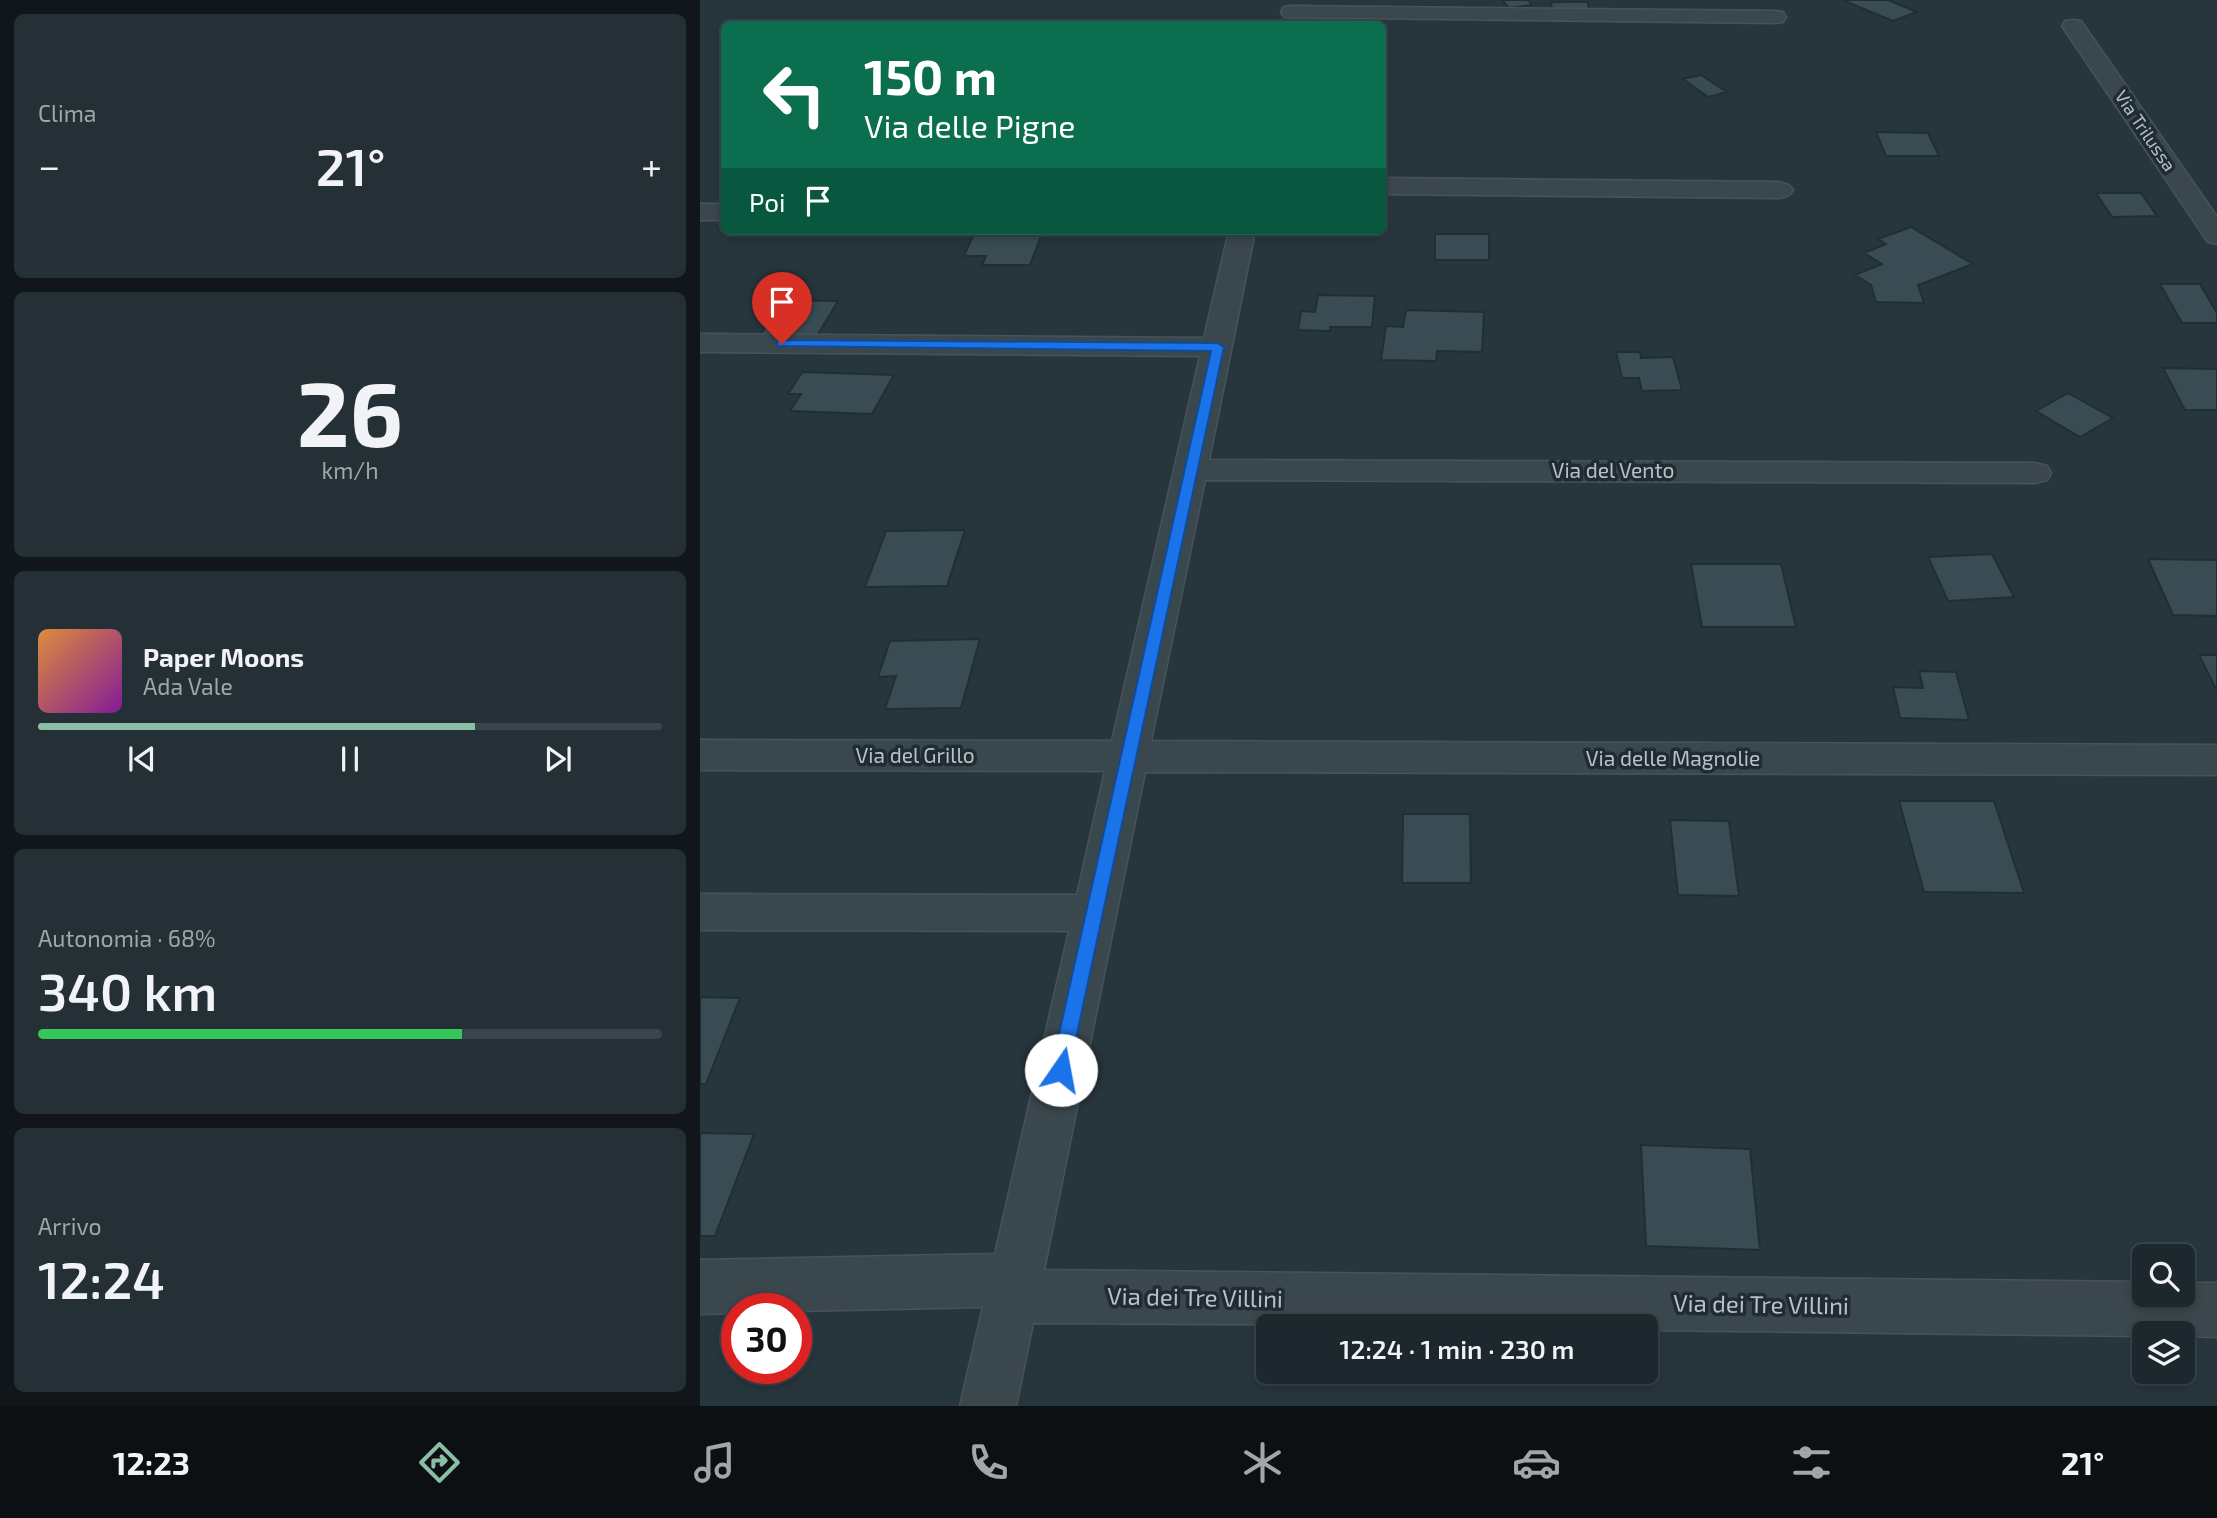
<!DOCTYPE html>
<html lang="it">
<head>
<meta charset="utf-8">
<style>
	:root { --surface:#1d282e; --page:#253036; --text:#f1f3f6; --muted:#a0a6aa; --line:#3b444a; --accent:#8abfa5 }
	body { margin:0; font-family:"Exo 2",sans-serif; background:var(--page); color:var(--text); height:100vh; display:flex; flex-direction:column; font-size:26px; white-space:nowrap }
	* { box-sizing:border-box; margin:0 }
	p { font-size:23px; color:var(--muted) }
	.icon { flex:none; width:38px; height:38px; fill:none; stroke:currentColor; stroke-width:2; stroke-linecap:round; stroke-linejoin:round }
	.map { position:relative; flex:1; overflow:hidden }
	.panel { display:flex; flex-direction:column; gap:14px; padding:14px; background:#101619; width:700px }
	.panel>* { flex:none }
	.hud { position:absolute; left:21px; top:21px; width:665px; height:214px; border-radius:10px; box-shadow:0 4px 10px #0003,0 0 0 2px var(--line); background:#0b6e4f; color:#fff; overflow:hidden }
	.controls { position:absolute; left:1432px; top:1244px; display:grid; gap:14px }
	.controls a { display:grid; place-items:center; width:63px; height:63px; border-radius:10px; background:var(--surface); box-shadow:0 4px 10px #0003,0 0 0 2px var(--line); font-size:35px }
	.speed { position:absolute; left:21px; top:1293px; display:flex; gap:14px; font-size:35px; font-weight:700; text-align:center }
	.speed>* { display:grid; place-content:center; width:91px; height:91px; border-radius:50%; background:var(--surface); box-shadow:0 4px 10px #0003,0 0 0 2px var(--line); line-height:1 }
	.speed .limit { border:10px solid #d22; background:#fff; color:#111 }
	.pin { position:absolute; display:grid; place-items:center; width:60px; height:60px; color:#fff; margin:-72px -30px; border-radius:50% 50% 50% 0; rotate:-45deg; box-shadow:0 0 7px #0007 }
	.pin .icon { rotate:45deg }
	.me { position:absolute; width:77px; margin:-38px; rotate:12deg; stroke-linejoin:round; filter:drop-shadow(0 0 5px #0008) }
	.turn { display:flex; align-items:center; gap:24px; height:147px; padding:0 28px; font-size:32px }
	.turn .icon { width:91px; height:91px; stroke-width:2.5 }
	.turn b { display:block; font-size:49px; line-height:60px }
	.then { display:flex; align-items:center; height:66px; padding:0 28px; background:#0003; gap:14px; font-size:26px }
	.big { font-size:52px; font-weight:600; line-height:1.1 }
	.panel .card { flex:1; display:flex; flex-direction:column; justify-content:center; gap:10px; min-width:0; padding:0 24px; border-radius:10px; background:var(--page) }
	.panel .dial { align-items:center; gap:0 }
	.dial b { font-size:91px; line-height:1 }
	.song { display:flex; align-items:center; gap:21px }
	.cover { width:84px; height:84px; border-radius:10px; background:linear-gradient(135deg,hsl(30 70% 55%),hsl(290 70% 35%)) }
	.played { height:7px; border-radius:4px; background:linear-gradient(90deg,var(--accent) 70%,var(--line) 70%) }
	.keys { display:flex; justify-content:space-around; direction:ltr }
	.heat { display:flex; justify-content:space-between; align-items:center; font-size:38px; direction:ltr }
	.charge { height:10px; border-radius:5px; background:linear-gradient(90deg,#34c759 68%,var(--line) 0) }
	.trip { position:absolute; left:556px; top:1314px; width:402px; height:70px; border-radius:10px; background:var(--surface); box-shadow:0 4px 10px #0003,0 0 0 2px var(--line); font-weight:600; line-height:70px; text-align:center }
	.menu { display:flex; height:112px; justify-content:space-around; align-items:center; background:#0c1012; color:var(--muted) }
	.menu .icon { width:49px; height:49px }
	.menu .current { color:var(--accent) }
	.menu b { font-size:32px; color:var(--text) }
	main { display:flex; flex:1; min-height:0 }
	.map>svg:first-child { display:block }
	.building { fill:#394b53; stroke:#212e34; stroke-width:2 }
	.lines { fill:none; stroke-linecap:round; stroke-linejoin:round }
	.minor-casing { stroke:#475359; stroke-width:3 }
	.minor { fill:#3a474d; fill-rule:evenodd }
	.route { fill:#1a73e8; stroke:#114b97; stroke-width:2 }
	.labels { text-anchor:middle; stroke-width:7; stroke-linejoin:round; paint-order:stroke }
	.far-street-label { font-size:18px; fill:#b7c2c8; stroke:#1f2c32 }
	.street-label { font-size:21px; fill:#b7c2c8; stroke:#1f2c32 }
	.near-street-label { font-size:24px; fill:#b7c2c8; stroke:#1f2c32 }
</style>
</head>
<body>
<main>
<section class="panel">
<div class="card"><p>Clima</p>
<div class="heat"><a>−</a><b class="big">21°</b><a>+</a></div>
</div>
<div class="card dial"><b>26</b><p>km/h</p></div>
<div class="card">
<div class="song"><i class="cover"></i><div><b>Paper Moons</b><p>Ada Vale</p></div></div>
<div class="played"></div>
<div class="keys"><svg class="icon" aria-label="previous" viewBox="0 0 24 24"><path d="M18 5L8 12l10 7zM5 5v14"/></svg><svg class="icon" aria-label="pause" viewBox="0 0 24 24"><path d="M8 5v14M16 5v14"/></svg><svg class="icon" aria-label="next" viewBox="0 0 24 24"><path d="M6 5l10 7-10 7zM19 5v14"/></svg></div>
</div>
<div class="card"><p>Autonomia · 68%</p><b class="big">340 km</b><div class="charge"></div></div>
<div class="card"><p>Arrivo</p><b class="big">12:24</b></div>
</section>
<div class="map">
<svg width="1517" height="1406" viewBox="0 0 1517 1406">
	<rect width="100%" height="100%" fill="#27363d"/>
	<!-- building -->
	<path class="building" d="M802,0h26l4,5 -23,3z
		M1142,0h46l29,12 -24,9z
		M851,2h37l1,9h-37z
		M1001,75l26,17 -19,5 -25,-18z
		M1176,132l52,1 11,23h-53z
		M1396,193h45l16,23 -45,1z
		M1211,227l62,37 -55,21 6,18 -48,-1 -5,-17 -16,-10 27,-11 -18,-11 22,-9 -8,-5z
		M275,231h68l-13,34h-48l4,-9h-22z
		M735,234h54v26h-54z
		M1460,284h40l17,29v10h-35z
		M618,295l57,1 -3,31h-42v4l-32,-1 3,-19 14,1z
		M83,300l55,1 -21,35 -57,-1z
		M706,310l78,2 -2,40 -45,-1 -1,10 -55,-1 5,-34 17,1z
		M916,352h24l1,6 32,-1 9,33 -40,1 -3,-13h-17z
		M1463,368l54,1v41h-32z
		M102,372l92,3 -22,39 -82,-3 11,-17h-13z
		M1368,393l45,25 -33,19 -44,-26z
		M265,530l-18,56 -82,1 21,-56z
		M1292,554l22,43 -66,4 -20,-44z
		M1448,559l69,1v56l-44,-1z
		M991,564h90l15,63h-94z
		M280,639l-19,69 -76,1 11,-33 -18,1 12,-36z
		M1499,655h18v36z
		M1219,671l37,1 13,48 -69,-2 -7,-31 30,1z
		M1199,801h95l30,92 -100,-1z
		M703,814h67l1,69h-69z
		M970,820l59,1 10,75 -61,-1z
		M0,997l40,1 -34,86h-6z
		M0,1133l54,1 -39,102h-15z
		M941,1145l109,4 10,101 -114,-4z"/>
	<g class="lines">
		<defs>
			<path id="minor" d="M592,6l483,5 8,1 3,5 -3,5 -8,1 -491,-6 -3,-5 3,-5z
				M1373,20l8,1 136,196v27l-9,-2 -146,-216 3,-5z
				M682,178l398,4 9,3 4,5 -4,5 -9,3 -398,-4z
				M0,204h24v16h-24z
				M529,231h26l-46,229 826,3 12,3 4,7 -4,7 -12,3 -830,-3 -54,261 1066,4v30l-1072,-3 -101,498 1100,12v13h38v-12h35v54l-35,-1v-2h-38v2l-497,-6v-4l-614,-3 -17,83h-56l23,-99 -187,4v-2h-59v4l-37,1v-54l295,-6 74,-323 -369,-1v-36l377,1 28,-124 -405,-1v-30l412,1 88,-385 -500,-4v-18l504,4z"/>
		</defs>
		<!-- minor casing -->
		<use href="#minor" class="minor-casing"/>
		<!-- minor -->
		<use href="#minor" class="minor"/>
	</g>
	<!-- route -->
	<path class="route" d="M82,340l435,3 7,4 -156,729 -7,3 -7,-3 -3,-6 160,-719 -434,-5v-5z"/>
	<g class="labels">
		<!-- far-street labels -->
		<g class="far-street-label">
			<text transform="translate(1445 131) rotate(56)" y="6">Via Trilussa</text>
		</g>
		<!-- street labels -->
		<g class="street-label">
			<text x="913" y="478">Via del Vento</text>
			<text x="215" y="763">Via del Grillo</text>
			<text x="973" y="766">Via delle Magnolie</text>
		</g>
		<!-- near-street labels -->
		<g class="near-street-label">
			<text transform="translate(495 1298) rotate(1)" y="8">Via dei Tre Villini</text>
			<text transform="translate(1061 1305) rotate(1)" y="8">Via dei Tre Villini</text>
		</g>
	</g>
</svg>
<div class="controls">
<a><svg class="icon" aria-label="search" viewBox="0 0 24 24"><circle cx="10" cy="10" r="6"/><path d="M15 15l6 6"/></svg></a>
<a><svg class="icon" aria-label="layers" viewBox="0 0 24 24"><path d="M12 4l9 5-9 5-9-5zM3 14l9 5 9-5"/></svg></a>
</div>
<div class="speed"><div class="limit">30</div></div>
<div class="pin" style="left:82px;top:344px;background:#d93025"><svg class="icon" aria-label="arrive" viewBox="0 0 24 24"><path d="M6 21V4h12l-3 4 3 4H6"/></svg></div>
<svg class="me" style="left:361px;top:1070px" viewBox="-20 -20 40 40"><circle r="19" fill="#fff"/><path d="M0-13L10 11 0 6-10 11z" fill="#1a73e8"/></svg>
<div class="trip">12:24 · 1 min · 230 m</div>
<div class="hud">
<div class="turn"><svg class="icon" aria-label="left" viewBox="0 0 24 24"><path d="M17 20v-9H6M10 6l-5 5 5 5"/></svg><div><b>150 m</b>Via delle Pigne</div></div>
<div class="then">Poi<svg class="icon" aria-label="arrive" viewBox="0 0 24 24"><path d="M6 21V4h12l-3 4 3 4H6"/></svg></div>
</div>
</div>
</main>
<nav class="menu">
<b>12:23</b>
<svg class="icon current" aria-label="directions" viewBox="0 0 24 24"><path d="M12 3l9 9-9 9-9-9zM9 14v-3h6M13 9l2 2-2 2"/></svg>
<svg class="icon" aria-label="music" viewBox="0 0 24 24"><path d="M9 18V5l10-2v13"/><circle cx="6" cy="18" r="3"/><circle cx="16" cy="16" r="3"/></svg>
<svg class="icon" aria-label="phone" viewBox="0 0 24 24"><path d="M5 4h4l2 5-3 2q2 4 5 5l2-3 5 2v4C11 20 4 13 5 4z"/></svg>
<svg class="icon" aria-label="climate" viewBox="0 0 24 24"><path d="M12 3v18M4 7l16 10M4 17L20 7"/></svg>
<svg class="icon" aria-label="car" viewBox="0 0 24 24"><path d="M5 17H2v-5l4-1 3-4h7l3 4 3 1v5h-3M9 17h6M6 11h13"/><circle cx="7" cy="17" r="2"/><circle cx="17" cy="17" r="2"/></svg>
<svg class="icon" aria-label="filters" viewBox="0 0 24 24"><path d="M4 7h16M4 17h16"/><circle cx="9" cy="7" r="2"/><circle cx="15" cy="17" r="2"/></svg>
<b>21°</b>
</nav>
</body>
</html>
